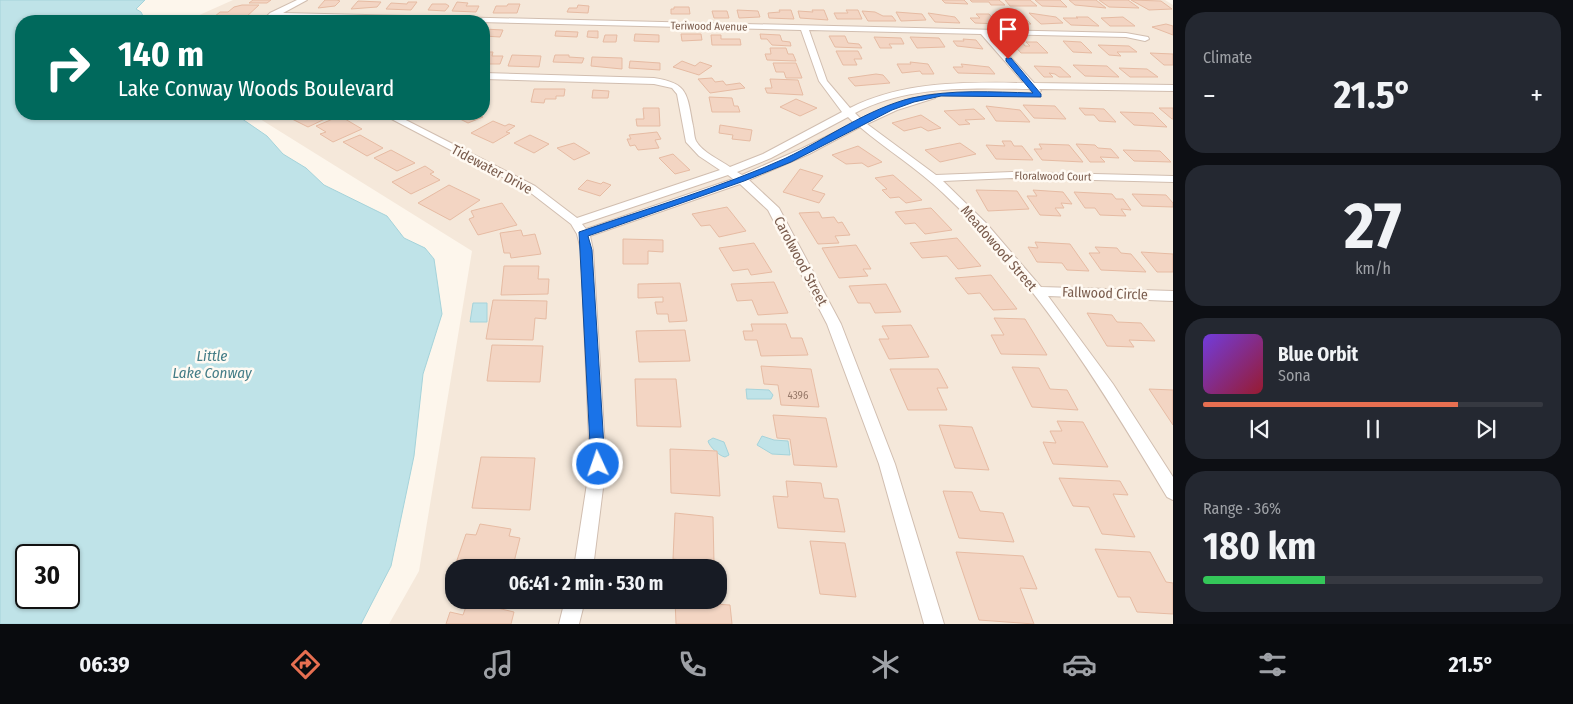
<!DOCTYPE html>
<html lang="en">
<head>
<meta charset="utf-8">
<style>
	:root { --surface:#171b24; --page:#242831; --text:#f1f3f6; --muted:#9ea1a6; --line:#363941; --accent:#e76f51 }
	body { margin:0; font-family:"Fira Sans Condensed",sans-serif; background:var(--page); color:var(--text); height:100vh; display:flex; flex-direction:column; font-size:19px; white-space:nowrap }
	* { box-sizing:border-box; margin:0 }
	p { font-size:16px; color:var(--muted) }
	.icon { flex:none; width:28px; height:28px; fill:none; stroke:currentColor; stroke-width:2; stroke-linecap:round; stroke-linejoin:round }
	.map { position:relative; flex:1; overflow:hidden }
	.drawer { display:flex; flex-direction:column; gap:12px; padding:12px; background:#0d0f14; width:400px }
	.drawer>* { flex:none }
	.banner { position:absolute; left:15px; top:15px; width:475px; height:105px; border-radius:20px; box-shadow:0 1px 4px #0004; background:#00695c; color:#fff; overflow:hidden }
	.speed { position:absolute; left:15px; top:544px; display:flex; gap:10px; font-size:25px; font-weight:700; text-align:center }
	.speed>* { display:grid; place-content:center; width:65px; height:65px; border-radius:50%; background:var(--surface); box-shadow:0 1px 4px #0004; line-height:1 }
	.speed .limit { border:2px solid #111; border-radius:8px; background:#fff; color:#111 }
	.pin { position:absolute; display:grid; place-items:center; width:42px; height:42px; color:#fff; margin:-51px -21px; border-radius:50% 50% 50% 0; rotate:-45deg; box-shadow:0 0 5px #0007 }
	.pin .icon { rotate:45deg }
	.me { position:absolute; width:55px; margin:-28px; rotate:357deg; stroke-linejoin:round; filter:drop-shadow(0 0 4px #0008) }
	.turn { display:flex; align-items:center; gap:18px; height:105px; padding:0 20px; font-size:22px }
	.turn .icon { width:65px; height:65px; stroke-width:2.5 }
	.turn b { display:block; font-size:35px; line-height:42px }
	.big { font-size:38px; font-weight:700; line-height:1.1 }
	.drawer .widget { flex:1; display:flex; flex-direction:column; justify-content:center; gap:8px; min-width:0; padding:0 18px; border-radius:20px; background:var(--page) }
	.drawer .dial { align-items:center; gap:0 }
	.dial b { font-size:65px; line-height:1 }
	.song { display:flex; align-items:center; gap:15px }
	.cover { width:60px; height:60px; border-radius:8px; background:linear-gradient(135deg,hsl(260 70% 55%),hsl(350 70% 35%)) }
	.played { height:5px; border-radius:2px; background:linear-gradient(90deg,var(--accent) 75%,var(--line) 75%) }
	.keys { display:flex; justify-content:space-around; direction:ltr }
	.heat { display:flex; justify-content:space-between; align-items:center; font-size:28px; direction:ltr }
	.charge { height:8px; border-radius:4px; background:linear-gradient(90deg,#34c759 36%,var(--line) 0) }
	.trip { position:absolute; left:445px; top:559px; width:282px; height:50px; border-radius:20px; background:var(--surface); box-shadow:0 1px 4px #0004; font-weight:700; line-height:50px; text-align:center }
	.menu { display:flex; height:80px; justify-content:space-around; align-items:center; background:#090b0e; color:var(--muted) }
	.menu .icon { width:35px; height:35px }
	.menu .current { color:var(--accent) }
	.menu b { font-size:22px; color:var(--text) }
	main { display:flex; flex:1; min-height:0 }
	.map>svg:first-child { display:block }
	.residential { fill:#f5e8da; fill-rule:evenodd }
	.water { fill:#bfe3e8; stroke:#a5d3da; fill-rule:evenodd }
	.building { fill:#f3d5c3; stroke:#e6bba3 }
	.lines { fill:none; stroke-linecap:round; stroke-linejoin:round }
	.minor-casing { stroke:#d1beb0; stroke-width:2 }
	.minor { fill:#fff; fill-rule:evenodd }
	.route { fill:#1a73e8; stroke:#114b97 }
	.labels { text-anchor:middle; stroke-width:5; stroke-linejoin:round; paint-order:stroke }
	.far-street-label { font-size:11px; fill:#7a5c4d; stroke:#fffaf3 }
	.number-label { font-size:11px; fill:#987a6a }
	.street-label { font-size:14px; fill:#7a5c4d; stroke:#fffaf3 }
	.water-label { font-size:15px; font-style:italic; fill:#437c86; stroke:#fffaf3 }
</style>
</head>
<body>
<main>
<div class="map">
<svg width="1173" height="624" viewBox="0 0 1173 624">
	<rect width="100%" height="100%" fill="#fdf6ec"/>
	<!-- residential -->
	<path class="residential" d="M233,0h932l8,5v619h-784l30,-53 53,-320 -220,-137h232v-93h-298zM454,568h265v32h-265z"/>
	<!-- water -->
	<path class="water" d="M0,0h145l-9,9 5,3 3,6 -2,3h-121v93h214l32,22 16,18 23,14 18,17 63,31 17,22 21,10 9,11 8,55 -19,60 -9,82 -23,110 -30,58h-361zM26,555h43v43h-43z
		M473,303h14v19h-17z
		M746,389l23,1 4,5 -2,4h-24z
		M762,436l12,4 14,1 2,14 -18,-1 -15,-9z
		M713,438l11,4 5,13 -4,2c-6,-1 -16,-11 -17,-16z"/>
	<!-- building -->
	<path class="building" d="M253,0h18l-4,3h-18z
		M325,0h12l3,1 -5,5 -17,2z
		M942,0h22l4,4 -23,-1z
		M970,0h29l6,5h-14l-2,-3h-17z
		M1005,0h25l7,6h-27z
		M1035,0h25l7,7 -25,-1z
		M1069,0h27l10,8 -31,-3z
		M1099,0h29l11,8 -30,-1z
		M1131,0l30,1 11,8 -23,1z
		M358,1l23,1 -4,5 -26,2z
		M408,2h9l-6,8 -25,-1 5,-6 16,1z
		M457,2l11,1 -2,3h13l-3,6 -24,-1z
		M432,4h14l3,2 -4,5 -17,-1z
		M508,4h12l-3,9h-24l3,-7h11z
		M242,5h17l-14,13 -31,-1 6,-5h8l6,-5z
		M578,5l11,1 -1,7 -21,-1 2,-4h8z
		M674,7h15l1,7h-19v-5h3z
		M737,10l21,1 2,6 -21,1z
		M779,10h12l3,9 -25,-1 -1,-5 12,-1z
		M812,10h12l4,10 -28,-2 -2,-7 15,1z
		M846,10h12l4,9h-25l-3,-6h14z
		M712,11h15l2,7h-15z
		M862,11l13,1 8,4h9l4,5h-28z
		M896,12l26,2 4,6 -25,1z
		M928,13l27,4 5,6 -25,-1z
		M1029,13l27,4 7,6 -22,1z
		M976,14h13l9,10 -23,-1 -5,-5h10z
		M999,15l27,4 5,5 -25,-1z
		M1076,17h12l11,9 -28,-1 -8,-7h15z
		M1123,17l12,9h-25l-9,-8z
		M1166,24l7,2v9l-21,-8z
		M484,29l19,1 -3,7 -16,-1z
		M556,31l22,1 -1,5 -22,-1z
		M588,31h10v7l-11,-1z
		M635,34l24,1v7l-25,-1z
		M681,34h20l1,6 -20,1z
		M760,34l20,1 2,6 8,1 1,4 -19,-1 -5,-6h-6z
		M605,35h12l-1,7h-13z
		M711,35h10v4h19l1,6h-29z
		M829,36h16l3,7 11,1 3,4 -27,-1z
		M874,37l27,1 3,6h-15l3,4h-12z
		M910,37l29,1 6,9 -28,1z
		M963,39l13,1 7,9 -26,-3 -4,-5h11z
		M1063,41l18,1 11,11 -19,-1z
		M1011,42h11l3,4h5l-4,-4h11l11,11h-27z
		M1098,45l31,1 8,6h-20l4,4 -12,-1z
		M770,48h16l2,6h5l3,7 -29,-1 -2,-6h6z
		M836,51h22l4,8h-8l3,6h-14z
		M486,52h7l-1,4h11l-3,8h-16z
		M1150,53l23,1v11h-9z
		M512,55l29,1 -2,11 -31,-1z
		M555,55h14v2l15,1 -2,5 -29,-1z
		M592,57l30,1v11l-31,-3z
		M630,61l30,2v7l-31,-2z
		M682,61l13,5 5,-4 12,4 -13,9 -26,-8z
		M910,62l18,2 6,10h-12l-2,-3 -18,2 -5,-9h14z
		M773,63h23l6,15h-16l-2,-6h-8z
		M961,64l28,3 6,7 -37,-1 -5,-6h10z
		M1073,65l34,1 12,11 -34,-1z
		M1034,66l26,1 11,10h-12l-4,-3 -6,-1 4,4h-9z
		M1119,68l28,1 11,8h-28z
		M876,74l7,1 7,8 -35,3 -7,-8z
		M712,78l3,4 8,-1 3,4 14,-2 5,5 -35,5 -12,-14z
		M770,79l28,1 5,15 -36,-2 -2,-5h7z
		M534,89h31l-1,7h-8v3h-11l-1,4 -13,-1z
		M593,90l16,1 -1,7h-16z
		M709,97l23,1 2,8h4l2,6h-28z
		M796,99l21,9 -17,8 -20,-9z
		M1023,105l32,1 11,13 -32,-1z
		M986,106l34,4 10,12 -34,-1z
		M643,108h16l1,18h-23l-1,-7h8z
		M1079,108l25,1 12,13 -17,-1 -5,-6h-9z
		M1159,108h14v11h-1z
		M974,109l11,10 -20,1 5,4 -11,1 -15,-14z
		M1120,112l33,1 14,14 -33,-2z
		M290,114h34l-5,2 6,3 -17,8 -22,-11z
		M463,114h14l6,3 -15,6 -12,-6z
		M921,115l20,13 -13,3 -7,-4 -17,4 -12,-8z
		M340,116l22,13 -29,13 -13,-8 6,-2 -10,-6z
		M493,121l12,5 4,-2 6,2 -9,6 4,1 -17,10 -22,-10z
		M720,125l32,5 -2,11 -18,-2 1,-4 -14,-2z
		M657,132l4,7 -6,1 4,8 -21,2 -3,-5 -5,1 -3,-7h4l-2,-4z
		M360,135l23,13 -16,8 -24,-14z
		M530,135l19,9 -15,9 -20,-10z
		M1002,141h9l3,5h8l11,14 -37,-1 -10,-14 19,1z
		M574,143l16,10 -16,7 -17,-12z
		M960,143l16,11 -36,8 -15,-12z
		M1039,144l30,1 14,17 -41,-2 -8,-11h8z
		M1076,144l19,1 3,3 13,1 8,9 -19,-1 5,5h-15z
		M858,146l24,16 -14,5 -6,-4 -16,1 -14,-9z
		M391,150l24,13 -18,8 -23,-13z
		M1123,150l37,1 11,11 -37,-1z
		M673,154l17,16 -15,4 -16,-16z
		M425,166l9,6 -4,2 10,6 -29,14 -19,-12z
		M800,169l23,7 -11,14 13,4 -6,9 -36,-11z
		M893,175l29,25 -16,3 -7,-6 -9,1 -8,-8 5,-1 -12,-11z
		M587,180l14,4 2,-2 8,3 -11,11 -22,-7z
		M449,185l31,15 -30,20 -32,-17z
		M976,190l41,1 12,18 -41,2z
		M1033,190l30,2 9,12 -11,-1 3,5h-9l6,8 -21,-1 -13,-19h10z
		M1074,192l38,2 4,5h7l8,11 -10,-1 5,7 -26,-1 -5,-7h-10z
		M1132,194l34,1 7,8v4l-31,-1z
		M502,203l15,22 -39,10 -9,-16 5,-2 -3,-6z
		M727,207l19,24 -27,6 -9,-12 -9,1 -9,-12z
		M931,208l21,22 -27,4 -10,-11 -10,1 -10,-12z
		M819,212l3,6 12,-1 4,6 4,-1 8,13 -15,1 4,7 -21,1 -19,-31z
		M521,230l2,6 12,-2 6,20 -30,4 -1,-5h-6l-4,-20z
		M957,238l24,28 -23,3 -11,-13 -25,2 -12,-15z
		M623,239l40,1v12l-15,-1v13h-25z
		M1035,242l35,2 19,27 -22,-1 -5,-7 -25,-1 -9,-15 10,1z
		M754,243l18,29 -21,3 -3,-6 -15,2 -14,-23z
		M856,245l15,24h-8l5,7 -29,2 -17,-30z
		M1095,247l22,1 4,5 10,1 15,18 -45,-2 -12,-17h11z
		M1141,252l32,2v18h-16z
		M504,266h35l-1,13h11l-1,15 -47,1z
		M991,275l26,34 -24,1 -13,-17 -12,1 -13,-16z
		M774,282l14,31 -30,2 -6,-15 -15,1 -6,-17z
		M680,283l7,38 -18,1 -1,-8h-11l-2,-12h8v-5l-25,1v-14z
		M886,284l15,28 -26,1 -5,-10h-12l-9,-17z
		M493,300l54,1 -1,18 -11,-1 -2,22 -47,-1z
		M1087,313l25,2 5,7 24,1 14,18 -26,-1 5,7 -27,-1z
		M994,318l31,1 22,36 -46,-1 -10,-19h13z
		M751,324h35l5,14h11l6,17 -47,1 -4,-16h-12l-2,-9h10z
		M911,325l18,32 -40,2 -10,-20h10l-7,-13z
		M685,330l5,31 -51,1 -3,-31z
		M492,345l51,1 -3,36 -53,-1z
		M761,366l50,3 8,38 -38,-2 -3,-20 -14,-1z
		M1012,367l27,1 11,21 17,1 11,20 -46,-3z
		M890,369h48l10,19h-11l10,22h-39z
		M635,379h41l5,48 -44,-1z
		M1149,389l24,1v35z
		M773,415l53,3 11,49 -43,-2 -4,-26 -13,-1z
		M1057,421l26,1 25,45 -55,-3 -10,-22 13,1 -6,-12h12z
		M939,425l33,2 17,43 -34,-2z
		M670,449l47,2 3,45 -49,-3z
		M481,457l54,1 -5,52 -58,-2z
		M1059,478l61,3 8,14 -15,-1 22,43 -33,-3 -13,-27 -16,-1z
		M786,481l35,2 3,15 14,1 7,33 -67,-4 -5,-32 15,1z
		M943,491l29,1 8,19 23,2 11,29 -55,-4z
		M675,513l38,4 1,47 -41,-5z
		M480,524l31,5 -2,7 11,2 -7,28 7,2 -65,-2 11,-32 10,1z
		M810,541l35,2 11,54 -36,-3z
		M1095,549l55,3 16,30 7,1v31l-36,-2 -7,-15h-12z
		M956,552l67,4 14,33 -17,-1 14,36 -55,-4z
		M675,600h39v4l16,1 2,19h-56z
		M468,601l46,11 -3,12h-65l4,-12 13,3z"/>
	<g class="lines">
		<defs>
			<path id="minor" d="M297,0h10l-24,13 843,20 22,4 1,2 -4,2 -19,-4 -136,-3 44,49 139,2v6l-134,-2 2,2 -5,3 -7,-5c-58,-1 -121,-4 -174,24l6,6 48,-20 26,-5v4l-38,12 -30,14 69,51 76,-3 161,4v6l-161,-4 -69,3 43,42 55,64 132,4v10l-125,-5 65,88 60,93v23l-6,-3c-64,-107 -132,-218 -224,-304 -26,-25 -56,-43 -83,-66l-51,27 -60,26 30,28 62,116 54,140 49,160h-20l-45,-160 -52,-140 -59,-114 -28,-26 -150,52 3,14 13,214 -13,104h-19l16,-104 -9,-214 -4,-16 -6,-10 -44,-34 -145,-76h12l141,72 42,32 143,-48 -21,-14 -13,-14 -9,-48 -5,-6 -18,-4 -170,-5v-6l170,5c35,5 33,17 39,48 1,4 1,11 3,15 6,11 24,19 34,26l33,-13 79,-42 -23,-31 -18,-51 -526,-13 -5,4h-8l8,-8zM809,30l172,4 43,49c-58,-1 -121,-2 -174,25l-23,-27zM848,117l6,6 -53,26 -59,26 -5,-3 34,-14zM728,175l5,4 -147,50 -4,-5z
				M565,600h20l-6,24h-20z"/>
		</defs>
		<!-- minor casing -->
		<use href="#minor" class="minor-casing"/>
		<!-- minor -->
		<use href="#minor" class="minor"/>
	</g>
	<!-- route -->
	<path class="route" d="M1006,58h5l30,36v3l-100,-1 -27,6 -22,8 -101,52 -47,19 -156,55 4,14 13,214 -2,4h-10l-2,-4 -12,-232c69,-24 141,-44 207,-74 40,-19 83,-50 126,-60 40,-9 80,-6 121,-5l-27,-32z"/>
	<g class="labels">
		<!-- far-street labels -->
		<g class="far-street-label">
			<text transform="translate(709 26) rotate(1)" y="4">Teriwood Avenue</text>
			<text transform="translate(1053 176) rotate(1)" y="4">Floralwood Court</text>
		</g>
		<!-- number labels -->
		<g class="number-label">
			<text x="798" y="399">4396</text>
		</g>
		<!-- street labels -->
		<g class="street-label">
			<text transform="translate(492 169) rotate(28)" y="5">Tidewater Drive</text>
			<text transform="translate(999 248) rotate(49)" y="5">Meadowood Street</text>
			<text transform="translate(801 261) rotate(62)" y="5">Carolwood Street</text>
			<text transform="translate(1105 293) rotate(2)" y="5">Fallwood Circle</text>
		</g>
		<!-- water labels -->
		<g class="water-label">
			<text x="212" y="361">Little<tspan x="212" dy="17">Lake Conway</tspan></text>
		</g>
	</g>
</svg>
<div class="speed"><div class="limit">30</div></div>
<div class="pin" style="left:1008px;top:59px;background:#d93025"><svg class="icon" aria-label="arrive" viewBox="0 0 24 24"><path d="M6 21V4h12l-3 4 3 4H6"/></svg></div>
<svg class="me" style="left:598px;top:464px" viewBox="-20 -20 40 40"><circle r="17" fill="#1a73e8" stroke="#fff" stroke-width="3"/><path d="M0-11L8 9 0 5-8 9z" fill="#fff"/></svg>
<div class="trip">06:41 · 2 min · 530 m</div>
<div class="banner">
<div class="turn"><svg class="icon" aria-label="right" viewBox="0 0 24 24"><path d="M7 20v-9h11M14 6l5 5-5 5"/></svg><div><b>140 m</b>Lake Conway Woods Boulevard</div></div>
</div>
</div>
<section class="drawer">
<div class="widget"><p>Climate</p>
<div class="heat"><a>−</a><b class="big">21.5°</b><a>+</a></div>
</div>
<div class="widget dial"><b>27</b><p>km/h</p></div>
<div class="widget">
<div class="song"><i class="cover"></i><div><b>Blue Orbit</b><p>Sona</p></div></div>
<div class="played"></div>
<div class="keys"><svg class="icon" aria-label="previous" viewBox="0 0 24 24"><path d="M18 5L8 12l10 7zM5 5v14"/></svg><svg class="icon" aria-label="pause" viewBox="0 0 24 24"><path d="M8 5v14M16 5v14"/></svg><svg class="icon" aria-label="next" viewBox="0 0 24 24"><path d="M6 5l10 7-10 7zM19 5v14"/></svg></div>
</div>
<div class="widget"><p>Range · 36%</p><b class="big">180 km</b><div class="charge"></div></div>
</section>
</main>
<nav class="menu">
<b>06:39</b>
<svg class="icon current" aria-label="directions" viewBox="0 0 24 24"><path d="M12 3l9 9-9 9-9-9zM9 14v-3h6M13 9l2 2-2 2"/></svg>
<svg class="icon" aria-label="music" viewBox="0 0 24 24"><path d="M9 18V5l10-2v13"/><circle cx="6" cy="18" r="3"/><circle cx="16" cy="16" r="3"/></svg>
<svg class="icon" aria-label="phone" viewBox="0 0 24 24"><path d="M5 4h4l2 5-3 2q2 4 5 5l2-3 5 2v4C11 20 4 13 5 4z"/></svg>
<svg class="icon" aria-label="climate" viewBox="0 0 24 24"><path d="M12 3v18M4 7l16 10M4 17L20 7"/></svg>
<svg class="icon" aria-label="car" viewBox="0 0 24 24"><path d="M5 17H2v-5l4-1 3-4h7l3 4 3 1v5h-3M9 17h6M6 11h13"/><circle cx="7" cy="17" r="2"/><circle cx="17" cy="17" r="2"/></svg>
<svg class="icon" aria-label="filters" viewBox="0 0 24 24"><path d="M4 7h16M4 17h16"/><circle cx="9" cy="7" r="2"/><circle cx="15" cy="17" r="2"/></svg>
<b>21.5°</b>
</nav>
</body>
</html>
